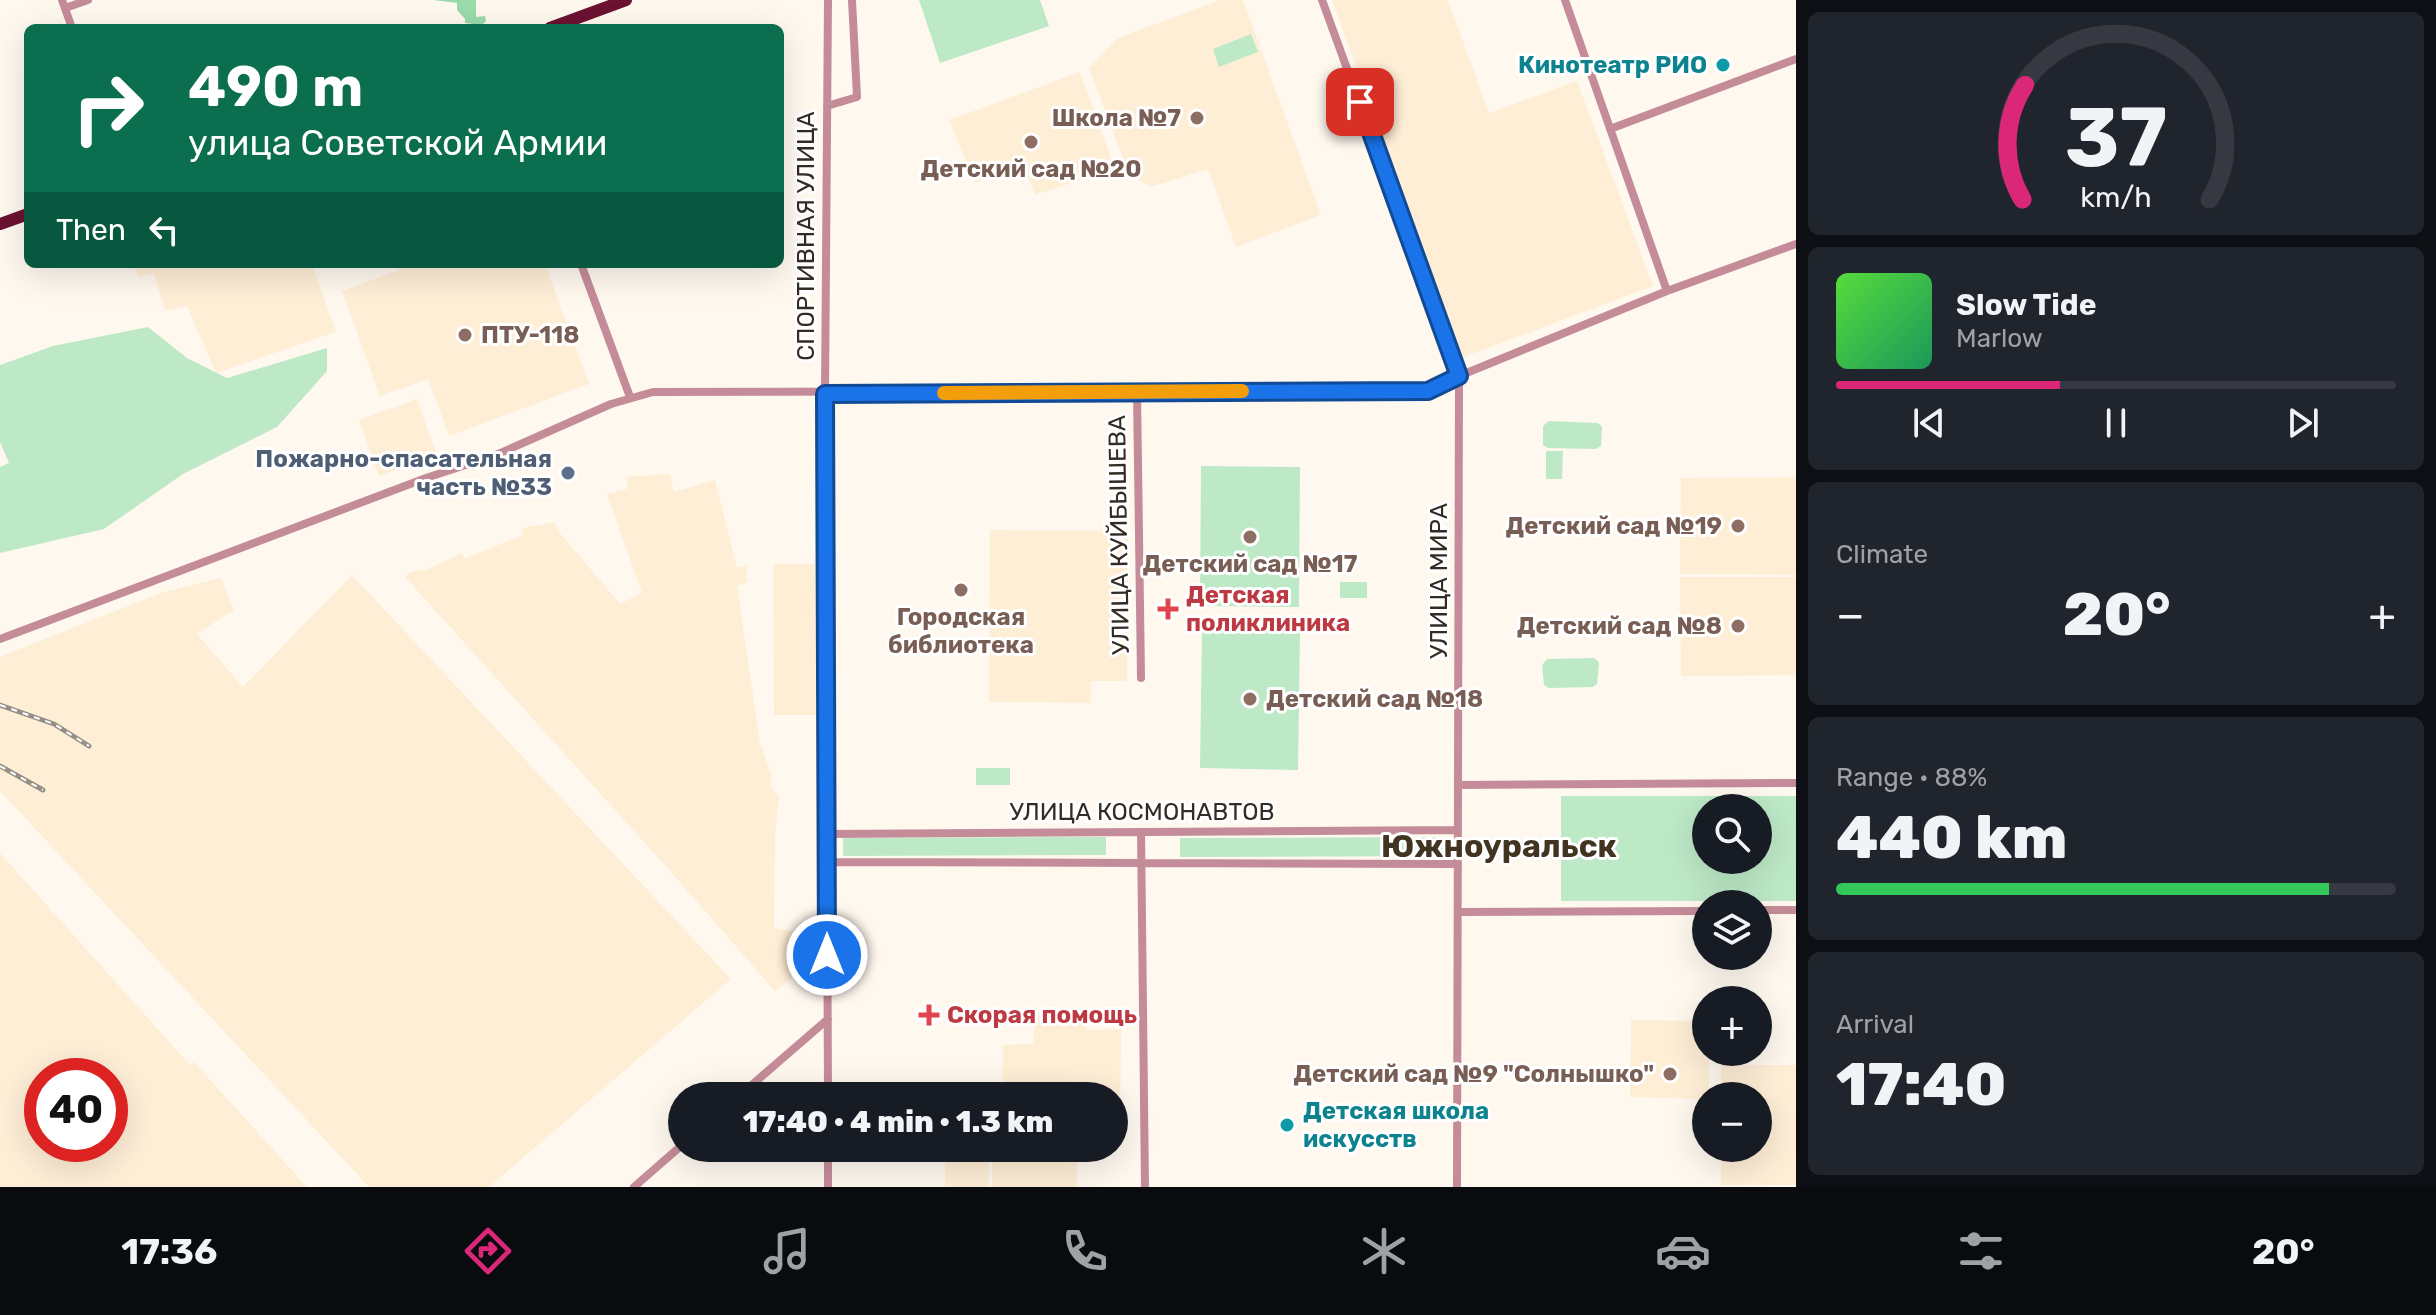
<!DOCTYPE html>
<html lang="en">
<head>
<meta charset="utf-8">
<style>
	:root { --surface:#171b24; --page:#20242c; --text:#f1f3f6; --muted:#9ea1a6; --line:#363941; --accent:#db2777 }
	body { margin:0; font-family:Rubik,sans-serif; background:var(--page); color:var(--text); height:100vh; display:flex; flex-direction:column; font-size:30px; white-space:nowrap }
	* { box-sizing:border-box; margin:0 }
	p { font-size:26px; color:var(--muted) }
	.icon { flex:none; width:44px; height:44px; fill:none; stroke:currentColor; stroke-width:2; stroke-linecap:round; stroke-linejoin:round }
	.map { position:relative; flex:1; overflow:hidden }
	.drawer { display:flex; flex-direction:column; gap:12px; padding:12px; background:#0d0f14; width:640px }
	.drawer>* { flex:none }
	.guide { position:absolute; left:24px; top:24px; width:760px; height:244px; border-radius:12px; box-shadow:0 8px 32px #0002; background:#0b6e4f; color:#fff; overflow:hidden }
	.controls { position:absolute; left:1692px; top:794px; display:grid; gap:16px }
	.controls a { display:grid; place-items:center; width:80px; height:80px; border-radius:50%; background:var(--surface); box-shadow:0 8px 32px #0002; font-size:40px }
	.speed { position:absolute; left:24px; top:1058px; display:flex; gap:16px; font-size:40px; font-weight:700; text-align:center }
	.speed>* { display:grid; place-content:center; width:104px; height:104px; border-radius:50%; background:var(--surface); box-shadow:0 8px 32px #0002; line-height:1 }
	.speed .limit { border:12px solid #d22; background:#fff; color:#111 }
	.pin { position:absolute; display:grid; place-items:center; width:68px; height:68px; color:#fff; margin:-34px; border-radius:16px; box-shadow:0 4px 12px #0006 }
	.me { position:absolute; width:88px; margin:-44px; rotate:0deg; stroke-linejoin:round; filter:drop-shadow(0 0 6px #0008) }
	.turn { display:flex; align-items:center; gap:28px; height:168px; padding:0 32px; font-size:36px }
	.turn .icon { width:104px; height:104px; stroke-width:2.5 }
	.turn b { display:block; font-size:56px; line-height:68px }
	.then { display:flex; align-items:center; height:76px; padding:0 32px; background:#0003; gap:16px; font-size:30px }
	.big { font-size:60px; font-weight:800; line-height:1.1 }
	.drawer .tile { flex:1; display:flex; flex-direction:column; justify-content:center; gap:12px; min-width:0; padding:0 28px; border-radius:12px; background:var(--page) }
	.drawer .dial { align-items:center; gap:0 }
	.dial svg { height:208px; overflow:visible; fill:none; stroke:var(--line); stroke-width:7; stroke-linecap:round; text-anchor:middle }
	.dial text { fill:var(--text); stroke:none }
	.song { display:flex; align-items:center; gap:24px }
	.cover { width:96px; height:96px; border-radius:12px; background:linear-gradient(135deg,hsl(110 70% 55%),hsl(150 70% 35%)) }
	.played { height:8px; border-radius:4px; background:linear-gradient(90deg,var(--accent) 40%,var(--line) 40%) }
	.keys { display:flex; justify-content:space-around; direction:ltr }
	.heat { display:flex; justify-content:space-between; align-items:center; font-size:44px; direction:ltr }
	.charge { height:12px; border-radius:6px; background:linear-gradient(90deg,#34c759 88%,var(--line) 0) }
	.trip { position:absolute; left:668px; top:1082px; width:460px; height:80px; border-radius:40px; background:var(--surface); box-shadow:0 8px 32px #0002; font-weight:800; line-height:80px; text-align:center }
	.tabs { display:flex; height:128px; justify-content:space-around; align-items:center; background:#090b0e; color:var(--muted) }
	.tabs .icon { width:56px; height:56px }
	.tabs .on { color:var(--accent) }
	.tabs b { font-size:36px; color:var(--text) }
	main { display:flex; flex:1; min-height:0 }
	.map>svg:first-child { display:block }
	.built { fill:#ffeed6; fill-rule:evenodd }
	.green { fill:#bde9c7; fill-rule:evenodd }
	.forest { fill:#9adbaa }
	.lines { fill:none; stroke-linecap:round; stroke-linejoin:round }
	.minor { stroke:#c48c98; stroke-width:8 }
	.highway { stroke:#6b1132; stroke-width:12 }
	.rail-casing { stroke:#968f86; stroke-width:5 }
	.rail { stroke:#fff; stroke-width:2; stroke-dasharray:6; stroke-linecap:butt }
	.route-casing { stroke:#114b97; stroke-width:20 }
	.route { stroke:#1a73e8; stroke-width:14 }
	.slow { stroke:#f59e0b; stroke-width:14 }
	.culture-dot { fill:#0f9aa8; stroke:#fff; stroke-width:3 }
	.education-dot { fill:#8d6e63; stroke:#fff; stroke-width:3 }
	.service-dot { fill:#5c6f8a; stroke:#fff; stroke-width:3 }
	.health-dot { fill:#e0444e; stroke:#fff; stroke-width:3 }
	.labels { text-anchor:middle; stroke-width:6; stroke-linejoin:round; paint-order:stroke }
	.culture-label { font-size:24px; font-weight:bold; fill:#0d838f; stroke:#fff; text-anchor:end }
	.education-label { font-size:24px; font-weight:bold; fill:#785e54; stroke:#fff; text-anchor:end }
	.street-label { font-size:24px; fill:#332c24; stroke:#fff }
	.service-label { font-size:24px; font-weight:bold; fill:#4e5e75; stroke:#fff; text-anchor:end }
	.health-label { font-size:24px; font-weight:bold; fill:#be3a42; stroke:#fff; text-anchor:start }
	.district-label { font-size:32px; font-weight:bold; fill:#413421; stroke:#fff }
</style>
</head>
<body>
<main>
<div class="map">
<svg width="1796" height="1187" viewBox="0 0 1796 1187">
	<rect width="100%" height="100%" fill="#fff8ef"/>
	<!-- built -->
	<path class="built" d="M1220,0h23l78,215 -85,32 -28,-78 -57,18 -22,-13 -40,-106 29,-30z
		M1332,0h116l41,113 88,-32 76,205 -192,72z
		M1080,72l35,97 -80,26 -12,-31 -48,19 -26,-63z
		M132,264h180l24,68 -120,41 -29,-67 -22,5 -11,-38 -15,4z
		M415,264h130l44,120 -140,52 -21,-57 -48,17 -38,-105z
		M417,399l20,57 -58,20 -20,-56z
		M670,474l4,18 41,-12 22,87 9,-1 2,16 -11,4 23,157 11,31v13l8,9 -4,40 -1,92 29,5 2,35 -30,23 -104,-119 -266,-295 5,-5 18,-3 34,-16 3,5 58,-23 -1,-7 33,-6 5,11 60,71 22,-11 -35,-99 20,-5v-12z
		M1796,477v98l-116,-1 1,-96z
		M990,530l138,1 -1,150h-36v22l-102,-1z
		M773,564h42l1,151h-42z
		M352,575l379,404 -242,208h-120l-369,-396v-134l161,-64 60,-15 13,32 -37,24 46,53z
		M1680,577h116v98l-115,1z
		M0,853l190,212 4,-3 113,125h-307zM42,1076h68v68h-68z
		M1086,1015v15l35,-1 -1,95 -6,-1v-27h-112l1,-51 30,-1 2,-28z
		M1631,1020l75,1v31h3v44l-3,3 -76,-2z
		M1721,1065h75v120h-75v-37h37v-52h-37z
		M945,1159h44v28h-44z
		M992,1159h85v28h-85z"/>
	<!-- green -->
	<path class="green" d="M919,0h121l9,26 -109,37z
		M1251,34l7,18 -39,15 -6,-18z
		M148,327l39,31 40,20 100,-30v23l-50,56 -94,47 -79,55 -104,24v-86l9,-4 -9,-21v-77l53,-19z
		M1549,421l49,2 4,4 -1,19 -5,3 -48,-1 -5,-3v-19z
		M1546,451h17l-1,28h-16z
		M1201,466l99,1 -1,140 -99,-1z
		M1340,582h27v16h-27z
		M1202,629l98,2 -2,139 -98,-2z
		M1594,658l5,4 -2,22 -4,3 -44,1 -5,-3 -2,-20 5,-6z
		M976,768h34v17h-34z
		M1561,796h235v105h-235zM1706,808h52v52h-52z
		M1106,837v18l-263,1v-18z
		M1444,837v19l-264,1v-19z"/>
	<!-- forest -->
	<path class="forest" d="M434,0h42v17l9,-1 1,5 -4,4 -17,-2v-4l-8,-9v-7z"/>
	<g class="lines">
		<!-- minor -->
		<path class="minor" d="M62,0l10,28
			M1322,0l137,376 -2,811
			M1565,0l102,291
			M65,8l23,-8
			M827,106l30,-9 -5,-97
			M1610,129l186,-70
			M581,264l49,133
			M1137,392l4,286
			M0,639l426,-161 70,-23 115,-51 42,-12 775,-1 31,-15 208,-85 129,-47
			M1458,785l338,-2
			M1141,832l4,355
			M827,834l631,-4
			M827,862l631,2
			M1758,910h38
			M1458,912l248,-1
			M739,1096l89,-77
			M828,1096l-3,-702 3,-394
			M828,1148v39
			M634,1187l48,-42"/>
		<!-- highway -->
		<path class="highway" d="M550,28l76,-28
			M0,224l28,-10"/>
		<defs>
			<path id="rail" d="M0,705l54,19 35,22
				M0,766l43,24"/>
		</defs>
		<!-- rail casing -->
		<use href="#rail" class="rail-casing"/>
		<!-- rail -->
		<use href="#rail" class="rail"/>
	</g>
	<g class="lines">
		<defs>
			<path id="route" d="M827,955l-2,-561 603,-3 31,-15 -99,-274"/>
		</defs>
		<!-- route casing -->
		<use href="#route" class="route-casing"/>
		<!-- route -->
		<use href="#route" class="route"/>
		<!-- slow -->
		<path class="slow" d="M944,393l298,-2"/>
	</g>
	<!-- markers -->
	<g class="culture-dot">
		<circle cx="1723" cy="65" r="8"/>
		<circle cx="1287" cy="1125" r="8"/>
	</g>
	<g class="education-dot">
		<circle cx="1197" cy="118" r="8"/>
		<circle cx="1031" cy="142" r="8"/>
		<circle cx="465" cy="335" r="8"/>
		<circle cx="1738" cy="526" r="8"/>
		<circle cx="1250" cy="537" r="8"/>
		<circle cx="961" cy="590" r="8"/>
		<circle cx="1738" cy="626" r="8"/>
		<circle cx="1250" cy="699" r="8"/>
		<circle cx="1670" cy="1074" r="8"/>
	</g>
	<circle class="service-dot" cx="568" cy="473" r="8"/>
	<g class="health-dot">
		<path d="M1164 597h8v8h8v8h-8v8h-8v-8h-8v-8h8z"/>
		<path d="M925 1003h8v8h8v8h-8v8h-8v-8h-8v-8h8z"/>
	</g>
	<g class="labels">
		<!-- culture labels -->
		<g class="culture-label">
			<text x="1707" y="73">Кинотеатр РИО</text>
			<text x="1303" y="1119" text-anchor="start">Детская школа<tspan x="1303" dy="28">искусств</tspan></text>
		</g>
		<!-- education labels -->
		<g class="education-label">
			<text x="1181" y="126">Школа №7</text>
			<text x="1031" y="177" text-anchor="middle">Детский сад №20</text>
			<text x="481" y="343" text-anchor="start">ПТУ-118</text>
			<text x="1722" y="534">Детский сад №19</text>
			<text x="1250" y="572" text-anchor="middle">Детский сад №17</text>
			<text x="961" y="625" text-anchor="middle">Городская<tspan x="961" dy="28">библиотека</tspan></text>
			<text x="1722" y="634">Детский сад №8</text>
			<text x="1266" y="707" text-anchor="start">Детский сад №18</text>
			<text x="1654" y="1082">Детский сад №9 "Солнышко"</text>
		</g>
		<!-- street labels -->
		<g class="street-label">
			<text transform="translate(806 236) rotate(-90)" y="8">СПОРТИВНАЯ УЛИЦА</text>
			<text transform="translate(1119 535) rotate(-91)" y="8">УЛИЦА КУЙБЫШЕВА</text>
			<text transform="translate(1439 581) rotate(-90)" y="8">УЛИЦА МИРА</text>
			<text x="1142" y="820">УЛИЦА КОСМОНАВТОВ</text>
		</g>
		<!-- service labels -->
		<g class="service-label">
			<text x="552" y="467">Пожарно-спасательная<tspan x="552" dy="28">часть №33</tspan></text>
		</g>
		<!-- health labels -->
		<g class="health-label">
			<text x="1186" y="603">Детская<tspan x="1186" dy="28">поликлиника</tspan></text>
			<text x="947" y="1023">Скорая помощь</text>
		</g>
		<!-- district labels -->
		<g class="district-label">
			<text x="1499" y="857">Южноуральск</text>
		</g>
	</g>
</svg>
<div class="controls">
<a><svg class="icon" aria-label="search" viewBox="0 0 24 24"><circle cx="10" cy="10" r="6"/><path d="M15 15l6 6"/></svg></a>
<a><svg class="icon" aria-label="layers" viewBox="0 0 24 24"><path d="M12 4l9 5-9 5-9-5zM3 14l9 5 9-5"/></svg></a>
<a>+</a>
<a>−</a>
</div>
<div class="speed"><div class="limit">40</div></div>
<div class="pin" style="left:1360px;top:102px;background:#d93025"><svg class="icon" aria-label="arrive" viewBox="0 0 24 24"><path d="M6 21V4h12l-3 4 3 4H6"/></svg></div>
<svg class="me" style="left:827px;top:955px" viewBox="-20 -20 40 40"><circle r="17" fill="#1a73e8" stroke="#fff" stroke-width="3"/><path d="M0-11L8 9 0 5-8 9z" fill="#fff"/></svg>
<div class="trip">17:40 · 4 min · 1.3 km</div>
<div class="guide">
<div class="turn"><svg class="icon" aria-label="right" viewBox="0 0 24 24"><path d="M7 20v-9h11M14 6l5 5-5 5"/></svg><div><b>490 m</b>улица Советской Армии</div></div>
<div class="then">Then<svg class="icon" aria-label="left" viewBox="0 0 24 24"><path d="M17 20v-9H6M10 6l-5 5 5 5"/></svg></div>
</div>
</div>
<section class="drawer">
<div class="tile dial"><svg viewBox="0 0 100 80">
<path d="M14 69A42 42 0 1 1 86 69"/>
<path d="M14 69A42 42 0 0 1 15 25" stroke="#db2777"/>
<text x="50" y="56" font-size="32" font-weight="700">37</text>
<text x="50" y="72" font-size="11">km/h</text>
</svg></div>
<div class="tile">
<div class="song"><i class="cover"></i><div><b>Slow Tide</b><p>Marlow</p></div></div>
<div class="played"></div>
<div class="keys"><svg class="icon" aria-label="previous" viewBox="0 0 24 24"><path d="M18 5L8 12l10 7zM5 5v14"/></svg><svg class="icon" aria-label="pause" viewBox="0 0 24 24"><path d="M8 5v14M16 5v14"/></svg><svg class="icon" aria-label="next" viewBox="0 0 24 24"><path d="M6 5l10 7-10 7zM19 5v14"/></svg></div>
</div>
<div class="tile"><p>Climate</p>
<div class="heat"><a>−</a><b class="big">20°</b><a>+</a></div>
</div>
<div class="tile"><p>Range · 88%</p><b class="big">440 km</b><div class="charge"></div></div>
<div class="tile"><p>Arrival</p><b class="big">17:40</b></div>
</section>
</main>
<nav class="tabs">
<b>17:36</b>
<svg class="icon on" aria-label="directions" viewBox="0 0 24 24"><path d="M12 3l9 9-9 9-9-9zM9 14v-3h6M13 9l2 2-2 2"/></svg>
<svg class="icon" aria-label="music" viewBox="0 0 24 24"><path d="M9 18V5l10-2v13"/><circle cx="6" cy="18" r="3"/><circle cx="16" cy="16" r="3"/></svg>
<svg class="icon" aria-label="phone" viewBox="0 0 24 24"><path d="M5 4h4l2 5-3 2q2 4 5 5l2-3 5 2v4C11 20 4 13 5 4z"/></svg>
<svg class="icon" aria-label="climate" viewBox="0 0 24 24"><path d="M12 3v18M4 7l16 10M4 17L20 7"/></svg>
<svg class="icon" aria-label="car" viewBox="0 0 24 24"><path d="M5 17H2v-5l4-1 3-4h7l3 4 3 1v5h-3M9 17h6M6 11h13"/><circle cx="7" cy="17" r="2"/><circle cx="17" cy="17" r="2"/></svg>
<svg class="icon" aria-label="filters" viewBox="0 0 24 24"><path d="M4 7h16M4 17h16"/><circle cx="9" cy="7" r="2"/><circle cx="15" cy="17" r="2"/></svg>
<b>20°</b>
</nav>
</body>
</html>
